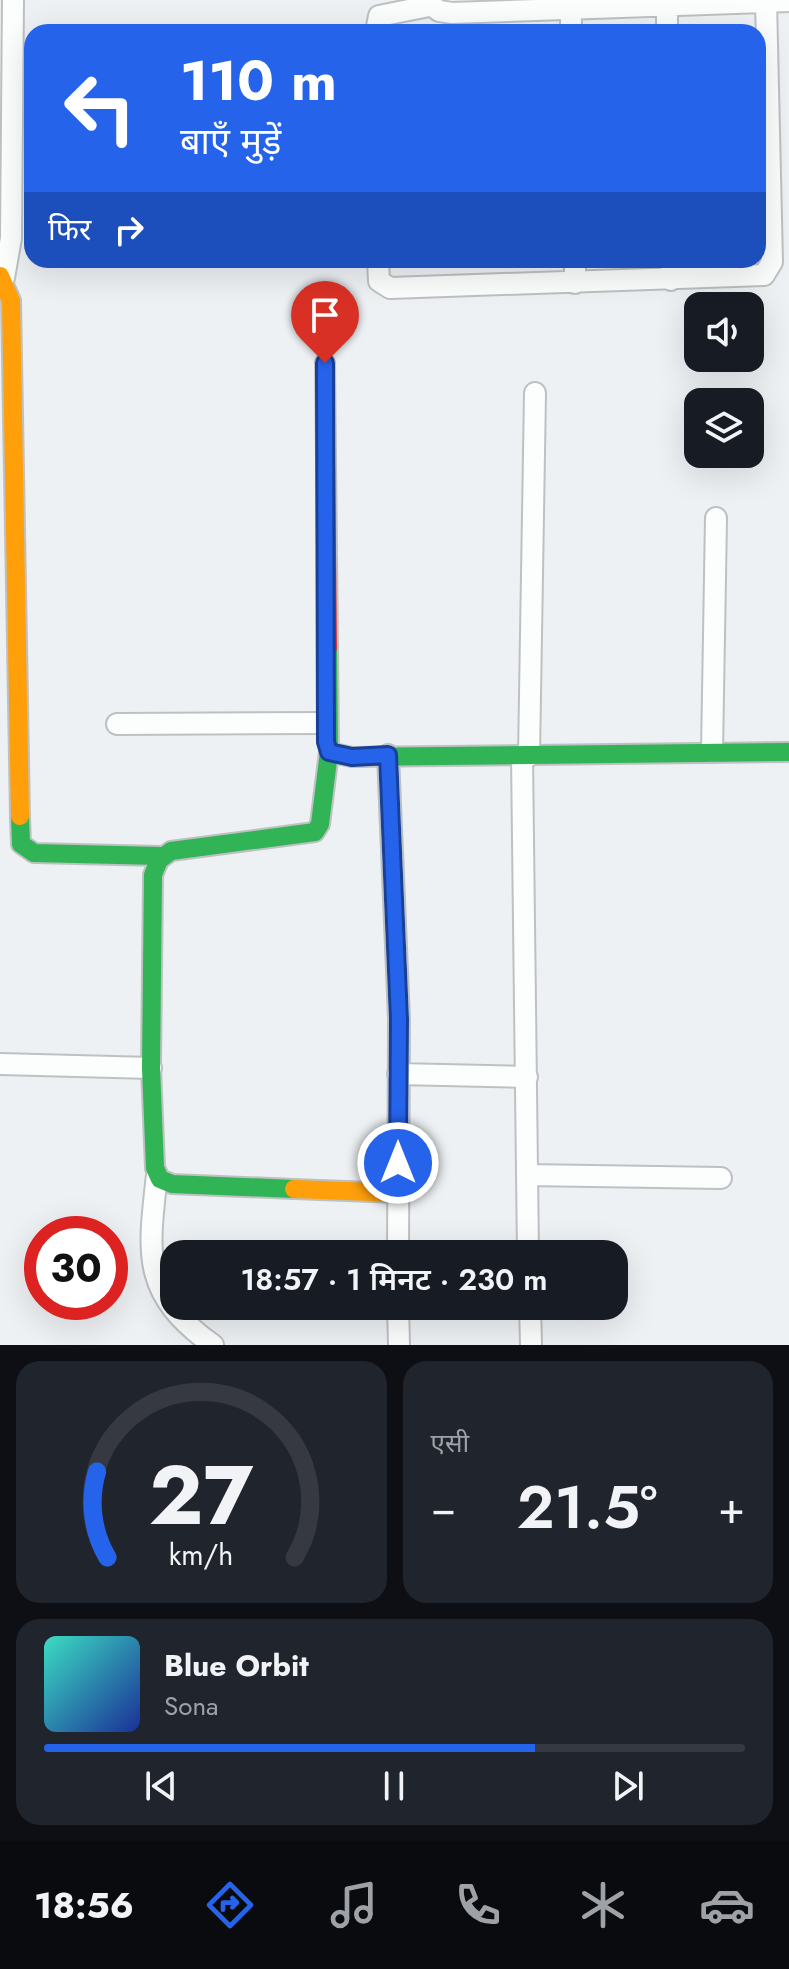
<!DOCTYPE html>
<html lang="hi">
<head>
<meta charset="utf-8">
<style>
	:root { --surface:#171b24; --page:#20242c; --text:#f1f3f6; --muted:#9ea1a6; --line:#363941; --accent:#2563eb }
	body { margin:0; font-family:Jost,"Noto Sans Devanagari",sans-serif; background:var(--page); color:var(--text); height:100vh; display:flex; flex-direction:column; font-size:30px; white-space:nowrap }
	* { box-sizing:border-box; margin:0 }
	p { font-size:26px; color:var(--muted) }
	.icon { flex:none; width:44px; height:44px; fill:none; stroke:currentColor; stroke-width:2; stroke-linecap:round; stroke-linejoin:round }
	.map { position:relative; height:1345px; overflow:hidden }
	.panel { display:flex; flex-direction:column; gap:16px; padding:16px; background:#0d0f14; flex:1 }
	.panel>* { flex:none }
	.guide { position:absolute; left:24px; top:24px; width:742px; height:244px; border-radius:24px; box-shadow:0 8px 32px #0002; background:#2563eb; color:#fff; overflow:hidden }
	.buttons { position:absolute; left:684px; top:292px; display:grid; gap:16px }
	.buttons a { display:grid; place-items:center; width:80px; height:80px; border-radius:16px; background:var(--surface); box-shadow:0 8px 32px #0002; font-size:40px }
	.speed { position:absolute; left:24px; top:1216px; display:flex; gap:16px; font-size:40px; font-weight:700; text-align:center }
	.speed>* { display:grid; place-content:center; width:104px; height:104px; border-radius:50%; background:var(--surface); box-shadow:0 8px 32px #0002; line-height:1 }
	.speed .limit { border:12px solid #d22; background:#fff; color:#111 }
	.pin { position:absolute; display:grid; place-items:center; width:68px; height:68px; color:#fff; margin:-82px -34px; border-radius:50% 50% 50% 0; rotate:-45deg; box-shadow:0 0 8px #0007 }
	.pin .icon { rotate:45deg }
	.me { position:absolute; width:88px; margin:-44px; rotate:0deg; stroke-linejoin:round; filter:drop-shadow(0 0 6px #0008) }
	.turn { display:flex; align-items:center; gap:28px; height:168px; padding:0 24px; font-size:36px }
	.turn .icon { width:104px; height:104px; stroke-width:2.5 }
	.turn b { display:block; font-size:56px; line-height:68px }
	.then { display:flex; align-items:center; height:76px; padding:0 24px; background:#0003; gap:16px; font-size:30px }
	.big { font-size:60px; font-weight:600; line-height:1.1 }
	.panel .tile { flex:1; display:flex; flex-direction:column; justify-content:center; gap:12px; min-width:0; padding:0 28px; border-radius:24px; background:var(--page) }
	.panel .dial { align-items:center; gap:0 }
	.dial svg { height:208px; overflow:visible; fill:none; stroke:var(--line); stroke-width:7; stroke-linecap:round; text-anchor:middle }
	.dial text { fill:var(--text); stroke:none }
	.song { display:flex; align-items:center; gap:24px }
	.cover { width:96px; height:96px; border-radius:12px; background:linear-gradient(135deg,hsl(170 70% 55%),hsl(230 70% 35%)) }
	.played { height:8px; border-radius:4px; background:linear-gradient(90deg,var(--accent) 70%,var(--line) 70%) }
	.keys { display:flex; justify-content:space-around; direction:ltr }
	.heat { display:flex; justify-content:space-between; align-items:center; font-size:44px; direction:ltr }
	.panel .tiles { flex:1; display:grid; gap:16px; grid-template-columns:1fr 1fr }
	.tile:last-child { grid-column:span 2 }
	.trip { position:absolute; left:160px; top:1240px; width:468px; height:80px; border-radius:24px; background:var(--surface); box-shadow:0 8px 32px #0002; font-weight:600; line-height:80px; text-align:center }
	.dock { display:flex; height:128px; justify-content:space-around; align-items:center; background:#090b0e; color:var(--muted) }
	.dock .icon { width:56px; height:56px }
	.dock .active { color:var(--accent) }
	.dock b { font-size:36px; color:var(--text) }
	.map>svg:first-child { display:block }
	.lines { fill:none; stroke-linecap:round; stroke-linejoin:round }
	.street-casing { stroke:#bec1c2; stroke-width:24 }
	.fast-casing { stroke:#bec1c2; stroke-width:22 }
	.slow-casing { stroke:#bec1c2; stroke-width:22 }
	.jam-casing { stroke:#bec1c2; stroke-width:22 }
	.street { stroke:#fcfdfd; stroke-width:20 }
	.fast { stroke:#30b455; stroke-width:18 }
	.slow { stroke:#ff9f0a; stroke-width:18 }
	.jam { stroke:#e5322d; stroke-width:18 }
	.route-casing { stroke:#184099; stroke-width:20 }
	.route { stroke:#2563eb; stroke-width:14 }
</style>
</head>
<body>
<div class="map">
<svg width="789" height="1345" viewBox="0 0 789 1345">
	<rect width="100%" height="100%" fill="#eef1f4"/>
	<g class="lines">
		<defs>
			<path id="street" d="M425,0l14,11 13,2 337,-12
				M667,5v27
				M571,9v23
				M376,32l3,-16 50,-10
				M378,260l1,21 11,7 374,-13 8,-13 -6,-261
				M575,260v23
				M671,260v20
				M4,278l7,-40 2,-238
				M117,724l209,-1
				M712,752l4,-234
				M388,755l11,264 -1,235
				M522,756l6,498
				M529,756l6,-363
				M0,1064l151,4
				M398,1074l129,3
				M157,1175c-9,79 -16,119 56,170
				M527,1175l194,3
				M398,1306l1,39
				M530,1306l1,39"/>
			<path id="fast" d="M328,648l1,104 23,5 437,-5
				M20,816l1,28 13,9 126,3
				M294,1189l-122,-5 -12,-5 -5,-11 -4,-100 2,-193 6,-15 12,-9 144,-19 5,-8 9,-72"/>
			<path id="slow" d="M0,276l11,25 9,515
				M294,1189l104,4"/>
			<path id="jam" d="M325,363l3,285"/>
		</defs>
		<!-- street casing -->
		<use href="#street" class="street-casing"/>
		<!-- fast casing -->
		<use href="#fast" class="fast-casing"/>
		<!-- slow casing -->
		<use href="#slow" class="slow-casing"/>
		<!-- jam casing -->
		<use href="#jam" class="jam-casing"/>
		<!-- street -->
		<use href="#street" class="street"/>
		<!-- fast -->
		<use href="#fast" class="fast"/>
		<!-- slow -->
		<use href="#slow" class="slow"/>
		<!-- jam -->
		<use href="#jam" class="jam"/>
	</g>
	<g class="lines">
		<defs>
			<path id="route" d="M325,363l1,379 3,10 23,5 36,-2 11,264 -1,144"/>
		</defs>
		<!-- route casing -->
		<use href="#route" class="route-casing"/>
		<!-- route -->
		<use href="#route" class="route"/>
	</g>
</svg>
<div class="buttons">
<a><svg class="icon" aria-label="sound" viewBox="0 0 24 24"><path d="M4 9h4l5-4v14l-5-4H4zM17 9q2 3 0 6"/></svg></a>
<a><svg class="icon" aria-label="layers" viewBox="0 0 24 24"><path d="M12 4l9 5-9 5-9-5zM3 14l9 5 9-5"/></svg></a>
</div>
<div class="speed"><div class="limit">30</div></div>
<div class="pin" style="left:325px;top:363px;background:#d93025"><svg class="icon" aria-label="arrive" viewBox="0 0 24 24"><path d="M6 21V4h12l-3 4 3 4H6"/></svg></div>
<svg class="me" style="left:398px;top:1163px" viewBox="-20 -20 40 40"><circle r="17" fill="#2563eb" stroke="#fff" stroke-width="3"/><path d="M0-11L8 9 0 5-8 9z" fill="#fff"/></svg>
<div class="trip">18:57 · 1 मिनट · 230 m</div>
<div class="guide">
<div class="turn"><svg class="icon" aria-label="left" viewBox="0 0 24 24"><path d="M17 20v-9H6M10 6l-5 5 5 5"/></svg><div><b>110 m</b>बाएँ मुड़ें</div></div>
<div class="then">फिर<svg class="icon" aria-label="right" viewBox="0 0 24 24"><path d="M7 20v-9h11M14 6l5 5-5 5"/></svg></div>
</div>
</div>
<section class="panel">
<div class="tiles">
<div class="tile dial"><svg viewBox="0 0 100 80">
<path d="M14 69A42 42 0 1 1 86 69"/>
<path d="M14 69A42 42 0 0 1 10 36" stroke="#2563eb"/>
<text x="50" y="56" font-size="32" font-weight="700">27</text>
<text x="50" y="72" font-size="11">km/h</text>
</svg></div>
<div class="tile"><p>एसी</p>
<div class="heat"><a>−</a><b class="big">21.5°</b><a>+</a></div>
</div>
<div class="tile">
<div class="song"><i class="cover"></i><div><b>Blue Orbit</b><p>Sona</p></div></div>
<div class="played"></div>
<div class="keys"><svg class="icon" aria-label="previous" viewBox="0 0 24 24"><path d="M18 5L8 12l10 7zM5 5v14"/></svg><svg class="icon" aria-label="pause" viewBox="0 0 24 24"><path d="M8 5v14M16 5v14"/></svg><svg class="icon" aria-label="next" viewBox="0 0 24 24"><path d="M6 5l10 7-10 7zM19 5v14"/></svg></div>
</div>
</div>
</section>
<nav class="dock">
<b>18:56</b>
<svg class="icon active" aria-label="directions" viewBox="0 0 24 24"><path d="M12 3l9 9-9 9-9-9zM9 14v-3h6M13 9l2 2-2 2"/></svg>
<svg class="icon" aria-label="music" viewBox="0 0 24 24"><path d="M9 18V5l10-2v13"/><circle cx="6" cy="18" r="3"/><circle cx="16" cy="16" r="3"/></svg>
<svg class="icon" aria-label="phone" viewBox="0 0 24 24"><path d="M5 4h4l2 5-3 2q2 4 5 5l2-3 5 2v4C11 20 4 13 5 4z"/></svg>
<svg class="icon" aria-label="climate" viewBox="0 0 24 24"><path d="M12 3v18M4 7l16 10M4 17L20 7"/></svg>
<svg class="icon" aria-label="car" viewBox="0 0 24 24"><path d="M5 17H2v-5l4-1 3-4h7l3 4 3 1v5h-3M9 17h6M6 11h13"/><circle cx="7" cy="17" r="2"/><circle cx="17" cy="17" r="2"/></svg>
</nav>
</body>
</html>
